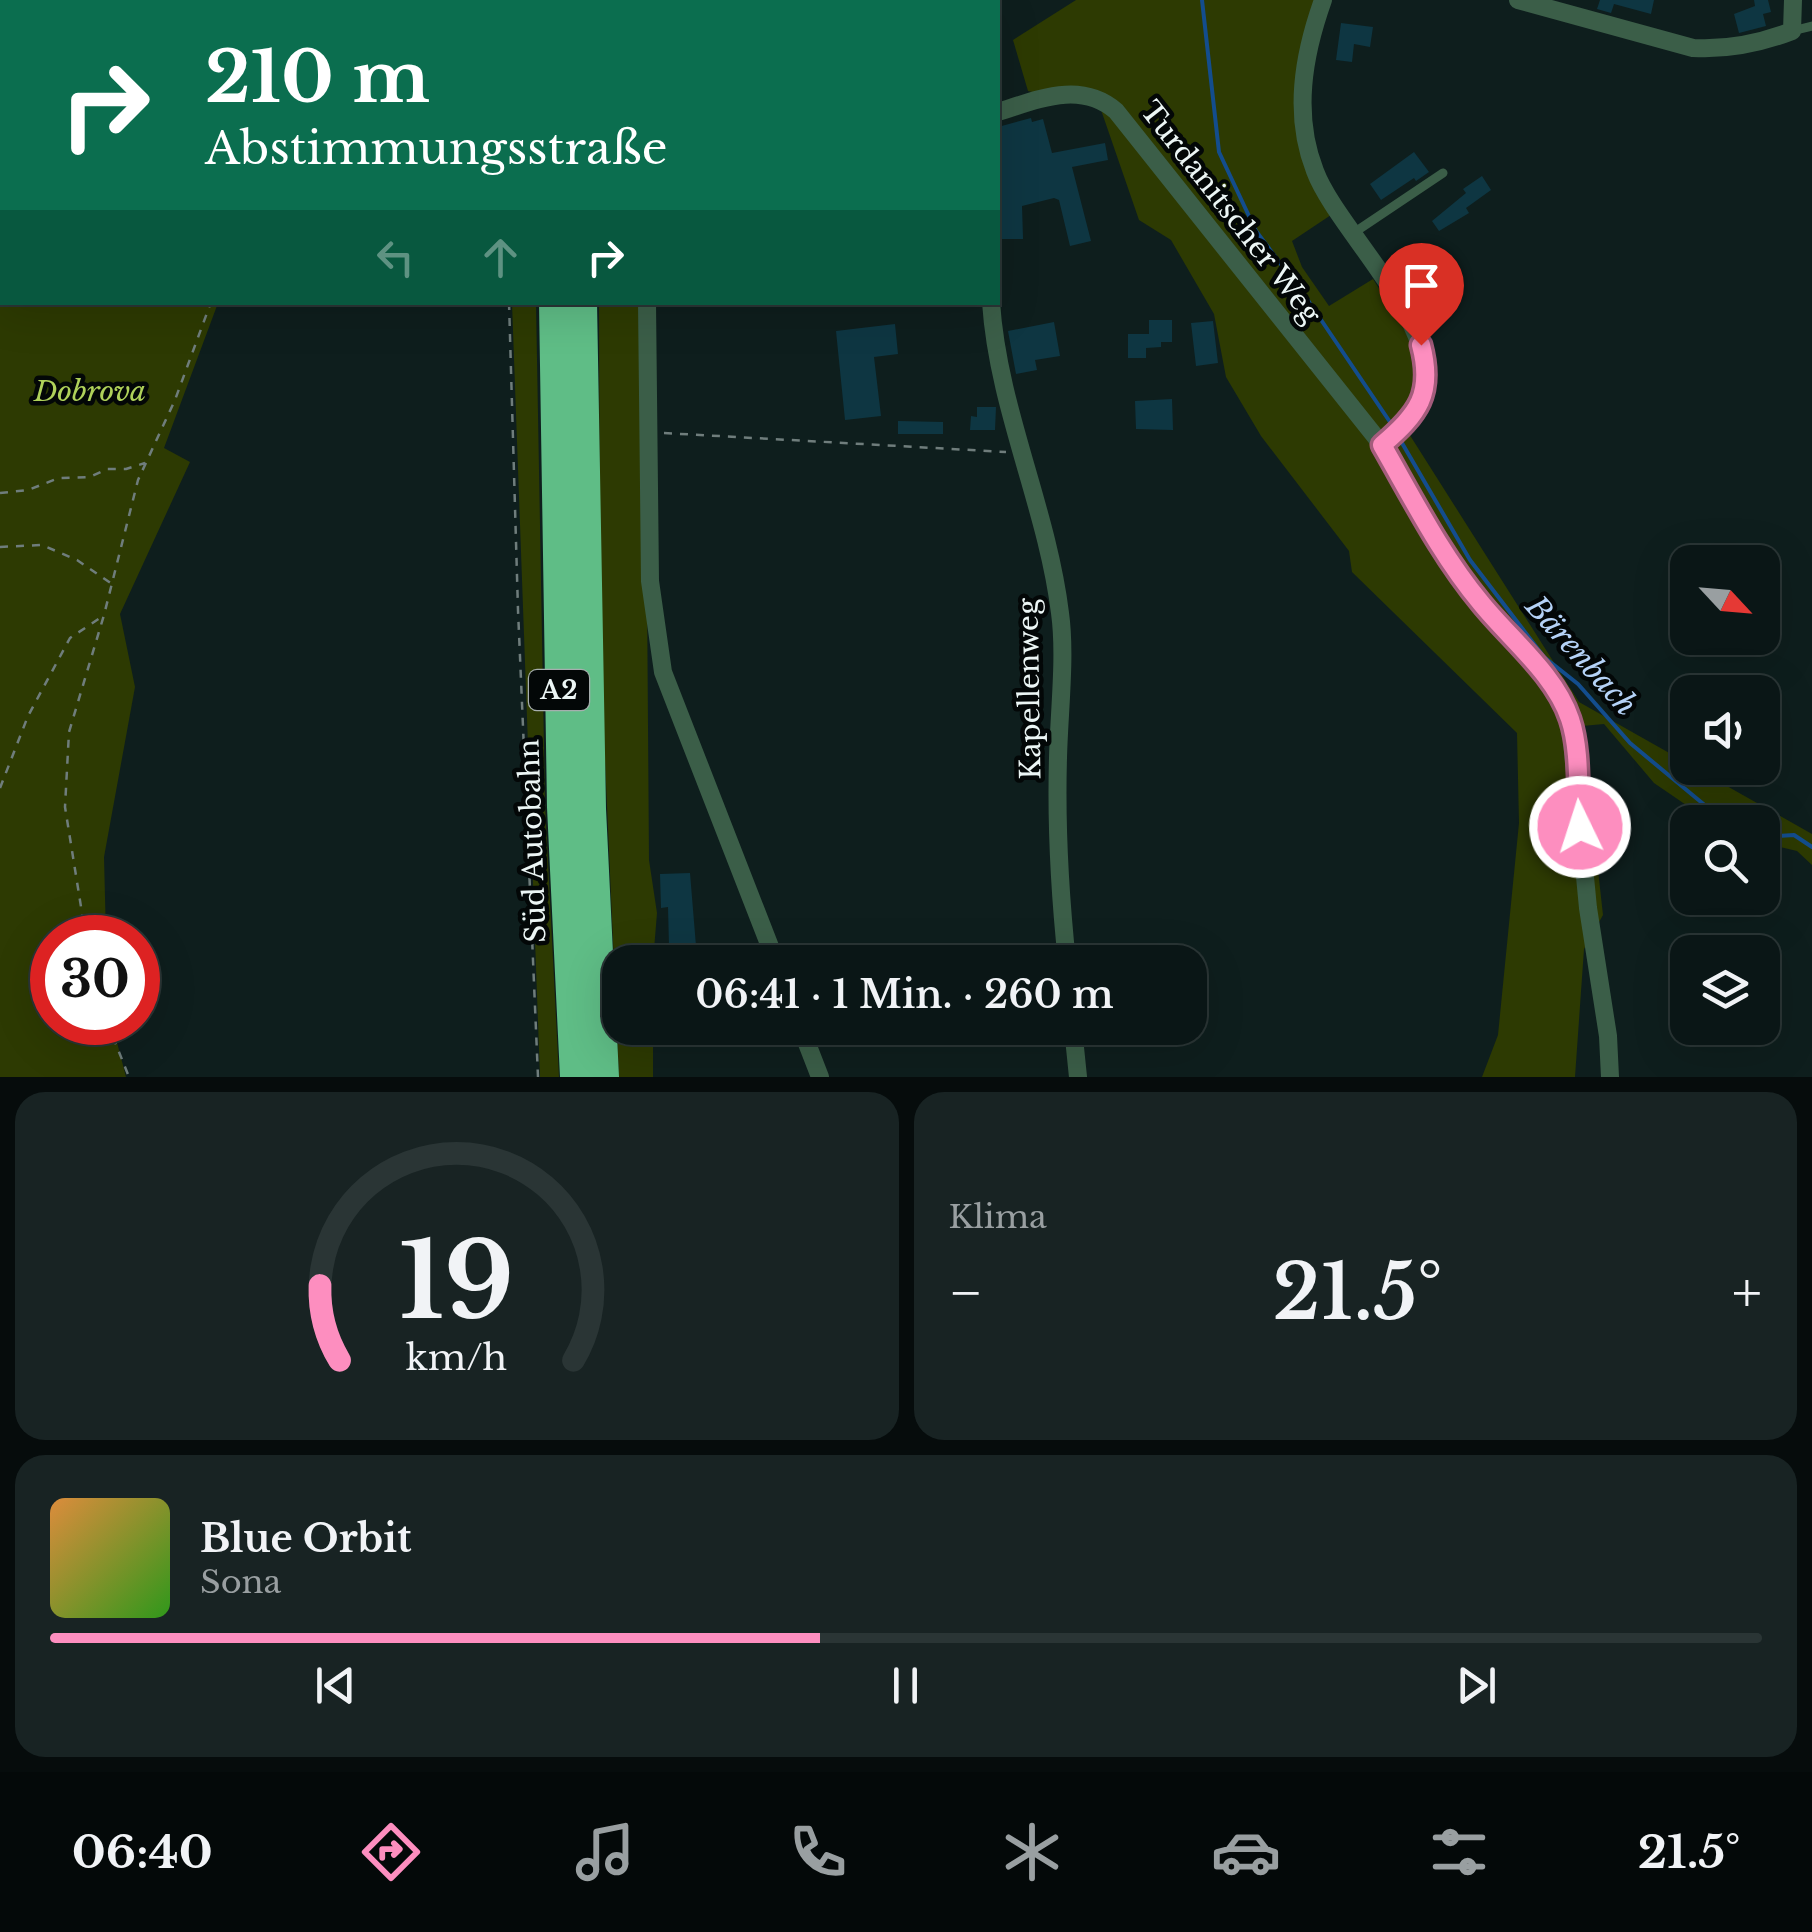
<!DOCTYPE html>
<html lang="de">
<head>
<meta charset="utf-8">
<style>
	:root { --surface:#0a1616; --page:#182323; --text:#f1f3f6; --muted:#999fa1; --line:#2a3535; --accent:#fd8ebf }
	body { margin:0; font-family:"Libre Baskerville",serif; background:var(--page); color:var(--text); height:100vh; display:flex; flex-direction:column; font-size:38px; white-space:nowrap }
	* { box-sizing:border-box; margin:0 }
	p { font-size:32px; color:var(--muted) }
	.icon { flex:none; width:55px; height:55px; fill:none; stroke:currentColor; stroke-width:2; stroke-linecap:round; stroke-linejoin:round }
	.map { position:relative; height:1077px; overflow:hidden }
	.sheet { display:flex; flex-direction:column; gap:15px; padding:15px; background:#060c0c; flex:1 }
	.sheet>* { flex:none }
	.hud { position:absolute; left:0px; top:0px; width:1000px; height:305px; box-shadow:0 10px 40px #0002,0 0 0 2px var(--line); background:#0b6e4f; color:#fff; overflow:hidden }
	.needle { width:65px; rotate:116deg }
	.controls { position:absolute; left:1670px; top:545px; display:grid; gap:20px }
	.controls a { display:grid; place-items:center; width:110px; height:110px; border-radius:20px; background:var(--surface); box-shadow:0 10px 40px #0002,0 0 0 2px var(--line); font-size:50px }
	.speed { position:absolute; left:30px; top:915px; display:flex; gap:20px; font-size:50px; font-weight:700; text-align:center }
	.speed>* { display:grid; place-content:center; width:130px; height:130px; border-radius:50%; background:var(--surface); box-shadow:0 10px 40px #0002,0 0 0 2px var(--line); line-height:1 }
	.speed .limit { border:15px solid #d22; background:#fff; color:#111 }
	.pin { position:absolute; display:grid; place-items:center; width:85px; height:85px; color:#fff; margin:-102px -42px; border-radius:50% 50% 50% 0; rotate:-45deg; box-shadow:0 0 10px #0007 }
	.pin .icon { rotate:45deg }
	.me { position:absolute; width:110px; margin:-55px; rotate:356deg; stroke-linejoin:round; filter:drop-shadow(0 0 8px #0008) }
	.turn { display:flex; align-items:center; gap:35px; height:210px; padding:0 40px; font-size:45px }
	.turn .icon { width:130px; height:130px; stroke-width:2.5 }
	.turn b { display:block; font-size:70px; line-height:85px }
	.lanes { display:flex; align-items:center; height:95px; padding:0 40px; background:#0003; justify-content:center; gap:50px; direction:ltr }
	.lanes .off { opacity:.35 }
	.big { font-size:75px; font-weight:600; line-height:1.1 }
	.sheet .tile { flex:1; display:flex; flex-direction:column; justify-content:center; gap:15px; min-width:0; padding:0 35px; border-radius:30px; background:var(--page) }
	.sheet .dial { align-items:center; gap:0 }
	.dial svg { height:260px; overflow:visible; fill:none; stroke:var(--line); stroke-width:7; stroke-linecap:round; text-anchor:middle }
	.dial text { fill:var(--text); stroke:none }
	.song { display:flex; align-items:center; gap:30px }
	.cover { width:120px; height:120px; border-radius:15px; background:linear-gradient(135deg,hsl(30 70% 55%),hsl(110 70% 35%)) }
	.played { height:10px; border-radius:5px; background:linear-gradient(90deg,var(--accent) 45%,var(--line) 45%) }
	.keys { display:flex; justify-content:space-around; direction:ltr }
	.heat { display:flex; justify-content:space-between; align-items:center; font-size:55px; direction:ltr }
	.sheet .tiles { flex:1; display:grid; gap:15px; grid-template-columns:1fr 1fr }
	.tile:last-child { grid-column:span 2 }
	.trip { position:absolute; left:602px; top:945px; width:605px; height:100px; border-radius:30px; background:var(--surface); box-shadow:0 10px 40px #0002,0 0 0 2px var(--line); font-weight:600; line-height:100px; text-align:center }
	.tab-bar { display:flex; height:160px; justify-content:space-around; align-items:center; background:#040909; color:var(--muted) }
	.tab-bar .icon { width:70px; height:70px }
	.tab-bar .current { color:var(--accent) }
	.tab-bar b { font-size:45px; color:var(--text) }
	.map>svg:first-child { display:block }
	.green { fill:#2d3a02 }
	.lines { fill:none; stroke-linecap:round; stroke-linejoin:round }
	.stream { stroke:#134d8d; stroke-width:4 }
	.building { fill:#0e3642 }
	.path { stroke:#6f7d7c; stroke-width:2.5; stroke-dasharray:8 8; stroke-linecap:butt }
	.service { stroke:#3b5e48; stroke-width:9 }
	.minor { stroke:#3b5e48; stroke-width:18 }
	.motorway { stroke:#5fbd86; stroke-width:30 }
	.route-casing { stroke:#a45c7c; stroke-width:25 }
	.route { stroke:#fd8ebf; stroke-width:18 }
	.labels { text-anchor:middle; stroke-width:9; stroke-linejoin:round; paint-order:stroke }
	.shield { fill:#030707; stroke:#a6aeae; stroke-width:2.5 }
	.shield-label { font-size:25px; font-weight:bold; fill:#ecf6f5 }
	.street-label { font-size:28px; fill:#ecf6f5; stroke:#030707 }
	.park-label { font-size:28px; font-style:italic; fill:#afd15a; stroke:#030707 }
	.water-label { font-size:30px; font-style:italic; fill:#b5d2f7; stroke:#030707 }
</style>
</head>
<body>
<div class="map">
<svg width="1812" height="1077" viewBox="0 0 1812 1077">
	<rect width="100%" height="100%" fill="#0e1e1d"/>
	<!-- green -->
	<path class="green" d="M0,0h238l-236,2v300l216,1 -54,145 26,14 -70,152 15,73 -31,170 2,80 -54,1v84l60,1 14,54h-126z
		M1076,0h242l-21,104 34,111 -39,26 10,26 27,39 44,-27c29,47 66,87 26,139l180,284 108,61 1,5h7l117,66v31l-15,-14 -34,-8 -1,-21h-51l-57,-39 -50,-59 -22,2 21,189 -19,34 -9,128h-93l16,-42 21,-212 -2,-90 -165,-161 -3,-21 -88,-115 -35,-59 -12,-63 -43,-74 -32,-20 -39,-113 -72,-16 -15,-51z
		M512,303h24l9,500 14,274h-19z
		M599,303h41l7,285 2,272 8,53 -4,49h-33v66h33v49h-34l-19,-430z"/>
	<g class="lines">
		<!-- stream -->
		<path class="stream" d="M1202,0l17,152 37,79 53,71 81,120
			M1402,443l68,117 74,97 34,27 52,59 95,79
			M1762,837l32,-2 18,12"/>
	</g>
	<!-- building -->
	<path class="building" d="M1600,0h54l-3,14 -37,-10 -3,9 -14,-4z
		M1754,0h14l3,12 -8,2 3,12 -27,7 -5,-19 21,-8z
		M1341,23l32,4 -3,20 -16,-3 -2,18 -16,-2z
		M1031,118l1,4 11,-3 9,34 53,-10 3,17 -36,7 19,74 -21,5 -11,-46 -5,-2 -32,8 1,33h-25v-112z
		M1414,152l15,20 -13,9 -2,-3 -33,22 -11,-16z
		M1482,176l9,14 -25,18 3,5 -30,18 -7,-10 34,-28 -3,-4z
		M1149,320h23v22h-11v5l-15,1v10h-18v-24h21z
		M1213,321l5,42 -22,3 -5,-43z
		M1054,322l6,34 -25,4 2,10 -21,4 -8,-43z
		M895,324l3,30 -24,3 7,59 -36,4 -9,-89z
		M1172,399l1,31 -37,-1 -1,-28z
		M977,407h19l-1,23h-25l1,-14 6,1z
		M898,421l45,1v12h-45z
		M690,873l6,73h-27l-1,-39 -7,1 -1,-34z"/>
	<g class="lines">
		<!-- path -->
		<path class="path" d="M509,302l9,308 20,467
			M664,433l342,19
			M0,493l28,-3 31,-12 31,-1 17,-8h19l19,-6
			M0,547l42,-2 35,15 35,24
			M0,788l28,-72 42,-78 33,-22
			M86,938l-21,-131 4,-75 35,-117 34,-135 37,-80 36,-98
			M107,1022l22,55"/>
		<!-- service -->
		<path class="service" d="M923,0v2
			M1792,31l20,-5
			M1352,234l91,-61"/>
		<!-- minor -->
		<path class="minor" d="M1323,0c-20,56 -30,115 -8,171 24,65 155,178 96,249 -8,9 -19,17 -29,25l61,106 37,51 73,85 17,33 18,188 20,128 2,41
			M1518,0l175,48c34,2 68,-5 99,-17l1,-31
			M244,2v-2
			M998,112c39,-12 82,-32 118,-1l266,334
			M647,302l3,279 13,91 113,290
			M991,302c7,107 56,205 69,311 6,43 -1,100 -2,145 -2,68 2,137 9,204
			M801,1028l19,49
			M1073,1028l5,49"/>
		<!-- motorway -->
		<path class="motorway" d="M554,2v-2
			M582,2v-2
			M554,302l8,505 13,270
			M582,302l9,507 13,268"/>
	</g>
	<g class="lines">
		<defs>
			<path id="route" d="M1421,345c13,49 -3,69 -39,100 31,54 59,110 99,158 29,36 74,71 89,116 11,33 7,74 10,108"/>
		</defs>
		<!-- route casing -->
		<use href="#route" class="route-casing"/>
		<!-- route -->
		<use href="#route" class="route"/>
	</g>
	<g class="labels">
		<!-- shield labels -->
		<rect class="shield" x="529" y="670" width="60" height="40" rx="8"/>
		<g class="shield-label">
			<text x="559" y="699">A2</text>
		</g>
		<!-- street labels -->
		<g class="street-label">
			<text transform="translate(1231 212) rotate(52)" y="10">Turdanitscher Weg</text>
			<text transform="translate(1029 689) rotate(-91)" y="10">Kapellenweg</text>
			<text transform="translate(532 841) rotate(-92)" y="10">Süd Autobahn</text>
		</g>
		<!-- park labels -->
		<g class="park-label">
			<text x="90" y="401">Dobrova</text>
		</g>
		<!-- water labels -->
		<g class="water-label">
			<text transform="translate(1581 656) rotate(48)" y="10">Bärenbach</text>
		</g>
	</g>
</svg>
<div class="controls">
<a><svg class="needle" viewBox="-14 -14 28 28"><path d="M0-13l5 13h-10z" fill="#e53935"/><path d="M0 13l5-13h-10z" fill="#999fa1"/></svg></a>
<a><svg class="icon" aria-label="sound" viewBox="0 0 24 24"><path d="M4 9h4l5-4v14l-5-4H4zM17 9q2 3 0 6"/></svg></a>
<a><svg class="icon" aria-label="search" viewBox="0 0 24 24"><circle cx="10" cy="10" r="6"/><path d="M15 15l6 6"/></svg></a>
<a><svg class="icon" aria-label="layers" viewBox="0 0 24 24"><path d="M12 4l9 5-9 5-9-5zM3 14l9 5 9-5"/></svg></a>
</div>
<div class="speed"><div class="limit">30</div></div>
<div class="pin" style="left:1421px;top:345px;background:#d93025"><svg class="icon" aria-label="arrive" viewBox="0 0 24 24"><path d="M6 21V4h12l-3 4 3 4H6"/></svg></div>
<svg class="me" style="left:1580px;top:827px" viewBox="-20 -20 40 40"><circle r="17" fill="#fd8ebf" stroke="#fff" stroke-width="3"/><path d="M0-11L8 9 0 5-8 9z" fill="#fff"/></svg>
<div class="trip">06:41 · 1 Min. · 260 m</div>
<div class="hud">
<div class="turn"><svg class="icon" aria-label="right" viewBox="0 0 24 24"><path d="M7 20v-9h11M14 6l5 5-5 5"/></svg><div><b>210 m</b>Abstimmungsstraße</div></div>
<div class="lanes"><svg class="icon off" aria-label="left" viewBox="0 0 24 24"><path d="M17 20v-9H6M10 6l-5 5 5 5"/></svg><svg class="icon off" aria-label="ahead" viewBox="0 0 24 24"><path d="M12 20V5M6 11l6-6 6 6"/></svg><svg class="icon" aria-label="right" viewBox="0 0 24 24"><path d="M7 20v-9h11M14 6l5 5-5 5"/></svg></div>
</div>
</div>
<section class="sheet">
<div class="tiles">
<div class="tile dial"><svg viewBox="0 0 100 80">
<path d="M14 69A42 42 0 1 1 86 69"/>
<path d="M14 69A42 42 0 0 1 8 46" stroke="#fd8ebf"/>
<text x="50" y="56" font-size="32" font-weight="700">19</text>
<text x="50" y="72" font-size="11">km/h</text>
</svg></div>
<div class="tile"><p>Klima</p>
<div class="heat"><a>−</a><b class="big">21.5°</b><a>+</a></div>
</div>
<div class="tile">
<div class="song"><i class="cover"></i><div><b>Blue Orbit</b><p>Sona</p></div></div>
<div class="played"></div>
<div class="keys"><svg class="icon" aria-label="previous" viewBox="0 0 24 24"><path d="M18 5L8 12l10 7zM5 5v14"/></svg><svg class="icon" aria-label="pause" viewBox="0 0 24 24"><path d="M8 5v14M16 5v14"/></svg><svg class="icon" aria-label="next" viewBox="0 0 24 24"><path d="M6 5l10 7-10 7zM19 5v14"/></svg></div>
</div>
</div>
</section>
<nav class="tab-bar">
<b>06:40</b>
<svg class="icon current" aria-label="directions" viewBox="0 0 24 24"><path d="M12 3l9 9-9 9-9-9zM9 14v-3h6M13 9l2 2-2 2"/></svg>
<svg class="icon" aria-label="music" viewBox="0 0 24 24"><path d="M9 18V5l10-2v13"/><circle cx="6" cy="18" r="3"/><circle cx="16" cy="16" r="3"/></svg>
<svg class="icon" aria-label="phone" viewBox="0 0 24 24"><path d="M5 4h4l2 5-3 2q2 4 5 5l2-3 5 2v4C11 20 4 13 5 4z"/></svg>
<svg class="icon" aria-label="climate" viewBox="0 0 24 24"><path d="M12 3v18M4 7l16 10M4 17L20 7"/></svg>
<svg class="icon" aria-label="car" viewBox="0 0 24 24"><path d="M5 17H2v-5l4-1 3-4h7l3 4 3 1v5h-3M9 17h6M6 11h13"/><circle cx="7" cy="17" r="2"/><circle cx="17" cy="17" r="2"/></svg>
<svg class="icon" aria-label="filters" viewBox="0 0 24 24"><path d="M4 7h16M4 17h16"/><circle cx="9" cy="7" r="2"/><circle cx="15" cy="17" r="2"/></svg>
<b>21.5°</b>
</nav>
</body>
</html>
